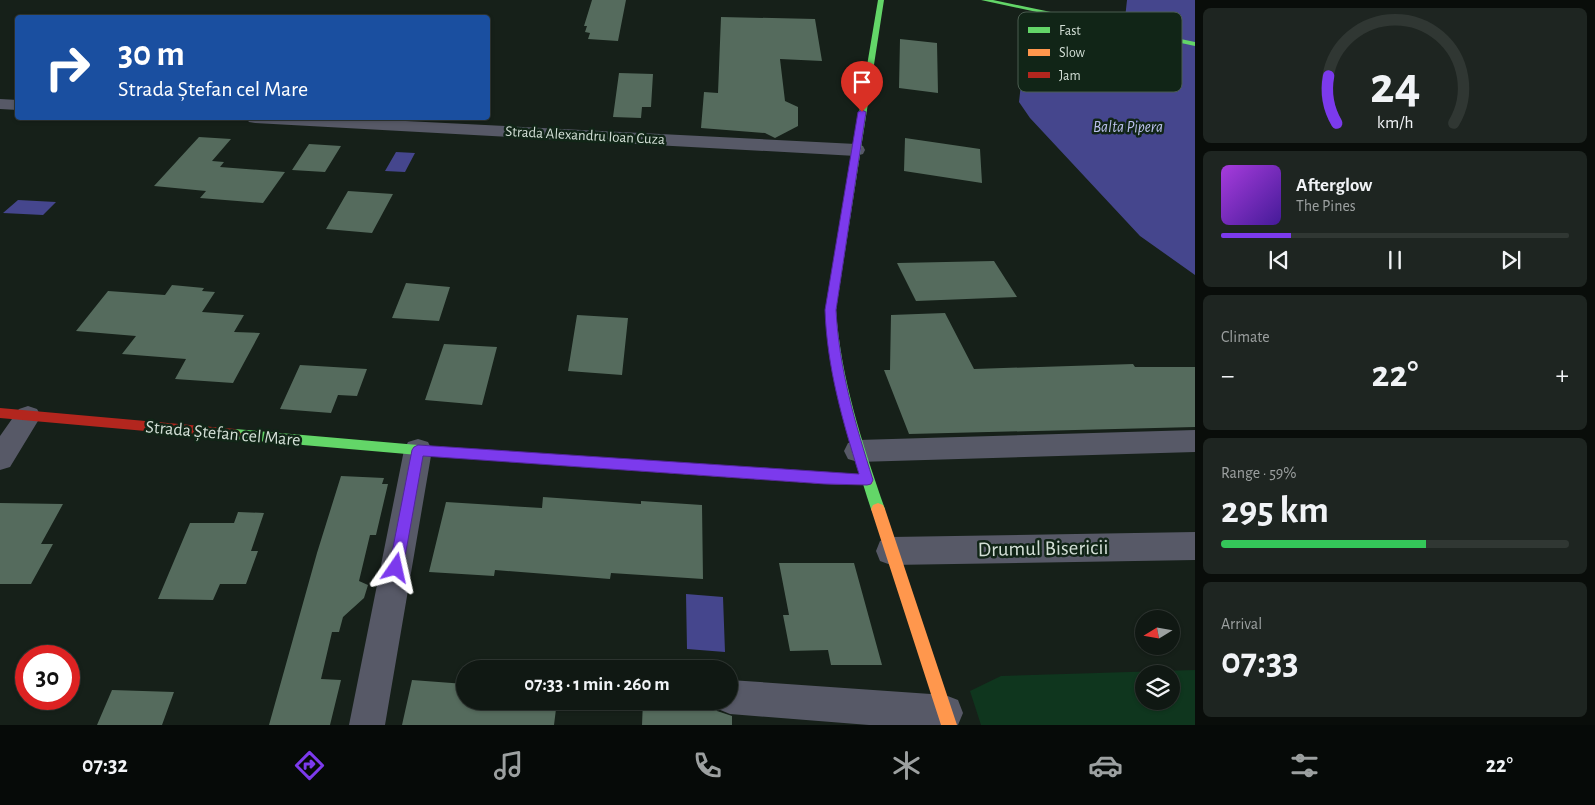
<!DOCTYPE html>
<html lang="en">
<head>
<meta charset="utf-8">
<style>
	:root { --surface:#101813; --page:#1e2521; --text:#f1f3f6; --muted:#9ca0a0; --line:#303733; --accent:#7c3aed }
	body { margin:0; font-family:"Alegreya Sans",sans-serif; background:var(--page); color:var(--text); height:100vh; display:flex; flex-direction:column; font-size:19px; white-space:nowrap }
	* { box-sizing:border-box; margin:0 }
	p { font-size:16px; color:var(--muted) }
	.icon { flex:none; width:28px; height:28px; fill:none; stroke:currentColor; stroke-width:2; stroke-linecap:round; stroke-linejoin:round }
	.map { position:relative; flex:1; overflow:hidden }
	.drawer { display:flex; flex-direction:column; gap:8px; padding:8px; background:#090d0a; width:400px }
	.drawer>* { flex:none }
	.banner { position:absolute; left:15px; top:15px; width:475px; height:105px; border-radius:5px; box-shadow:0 1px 4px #0004,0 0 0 1px var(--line); background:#1a4fa0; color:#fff; overflow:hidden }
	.needle { width:32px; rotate:259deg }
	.buttons { position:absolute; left:1135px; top:610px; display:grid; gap:10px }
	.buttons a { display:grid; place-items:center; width:45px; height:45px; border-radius:50%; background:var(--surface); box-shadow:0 1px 4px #0004,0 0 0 1px var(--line); font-size:25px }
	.speed { position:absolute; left:15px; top:645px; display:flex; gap:10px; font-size:25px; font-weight:700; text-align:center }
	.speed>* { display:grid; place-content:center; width:65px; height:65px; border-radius:50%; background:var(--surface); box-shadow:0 1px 4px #0004,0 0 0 1px var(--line); line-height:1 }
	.speed .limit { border:8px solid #d22; background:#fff; color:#111 }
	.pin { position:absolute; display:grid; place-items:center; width:42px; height:42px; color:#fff; margin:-51px -21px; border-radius:50% 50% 50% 0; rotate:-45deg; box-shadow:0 0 5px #0007 }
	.pin .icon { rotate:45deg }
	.me { position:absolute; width:55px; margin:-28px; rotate:11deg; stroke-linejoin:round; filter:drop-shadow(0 0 4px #0008) }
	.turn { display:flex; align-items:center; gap:18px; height:105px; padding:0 20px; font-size:22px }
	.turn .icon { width:65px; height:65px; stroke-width:2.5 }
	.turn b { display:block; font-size:35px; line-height:42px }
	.big { font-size:38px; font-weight:700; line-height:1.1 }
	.drawer .tile { flex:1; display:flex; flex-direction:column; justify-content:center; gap:8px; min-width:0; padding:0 18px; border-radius:8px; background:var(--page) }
	.drawer .dial { align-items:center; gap:0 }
	.dial svg { height:130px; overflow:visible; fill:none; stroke:var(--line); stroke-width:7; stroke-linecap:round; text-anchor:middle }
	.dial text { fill:var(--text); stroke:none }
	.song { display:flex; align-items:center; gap:15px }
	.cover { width:60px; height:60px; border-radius:8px; background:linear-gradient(135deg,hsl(280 70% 55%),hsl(260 70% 35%)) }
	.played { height:5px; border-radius:2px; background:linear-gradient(90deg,var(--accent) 20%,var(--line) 20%) }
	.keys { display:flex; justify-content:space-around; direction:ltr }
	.heat { display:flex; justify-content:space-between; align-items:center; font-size:28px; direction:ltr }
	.charge { height:8px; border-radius:4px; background:linear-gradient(90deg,#34c759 59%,var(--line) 0) }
	.trip { position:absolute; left:456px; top:660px; width:282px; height:50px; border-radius:25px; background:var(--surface); box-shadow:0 1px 4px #0004,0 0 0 1px var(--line); font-weight:700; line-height:50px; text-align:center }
	.tab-bar { display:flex; height:80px; justify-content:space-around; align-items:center; background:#060a08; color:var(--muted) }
	.tab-bar .icon { width:35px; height:35px }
	.tab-bar .current { color:var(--accent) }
	.tab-bar b { font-size:22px; color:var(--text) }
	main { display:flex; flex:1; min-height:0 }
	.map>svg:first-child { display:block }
	.green { fill:#0f361e; fill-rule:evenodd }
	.water { fill:#45468d }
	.building { fill:#556b5d }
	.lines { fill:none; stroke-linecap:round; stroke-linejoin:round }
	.street { fill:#575967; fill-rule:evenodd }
	.fast { fill:#63d668; fill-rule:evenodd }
	.slow { fill:#ff974d; fill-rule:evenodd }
	.jam { fill:#b3261e; fill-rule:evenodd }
	.route { fill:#7c3aed; stroke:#51269a }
	.labels { text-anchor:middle; stroke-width:5; stroke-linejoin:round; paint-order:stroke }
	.far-street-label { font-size:15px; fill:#d3dfd6; stroke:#112517 }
	.far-water-label { font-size:16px; font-style:italic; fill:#bdc2ee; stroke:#112517 }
	.street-label { font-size:18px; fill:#d3dfd6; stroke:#112517 }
	.near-street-label { font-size:21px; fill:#d3dfd6; stroke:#112517 }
	.key { fill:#112517; stroke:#4b5d50; stroke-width:1 }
	.key-label { font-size:14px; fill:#d3dfd6 }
</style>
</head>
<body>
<main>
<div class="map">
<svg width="1195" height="725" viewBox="0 0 1195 725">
	<rect width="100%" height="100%" fill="#162019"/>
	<!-- green -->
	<path class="green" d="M1195,670v55h-214l-11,-34 31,-15zM1144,674h27v27h-27z"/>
	<!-- water -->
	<path class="water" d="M1127,0h68v275l-55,-39 -110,-118 -11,-16 2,-18 51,-1 14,-8c4,-19 19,-17 35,-20z
		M396,152l19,1 -10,19 -20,-1z
		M18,200l38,2 -13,13 -40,-2z
		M686,594l37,3 2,55 -38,-3z"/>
	<!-- building -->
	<path class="building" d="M592,0h34l-8,41 -30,-2 2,-6 -5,-1 2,-6h-3z
		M721,17l94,2 7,42 -42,-2 5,42 13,6v19l-23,12 -10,-5 -64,-5 3,-36 14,1z
		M900,39l37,4 1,50 -39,-5z
		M619,73l34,1 -2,33h-9l-1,11 -28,-1z
		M199,137l32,2 -19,22 12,1 -4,5 65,5 -22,31 -63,-5 6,-7 -52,-5z
		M905,138l75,11 2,34 -78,-12z
		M309,144l32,2 -16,26 -33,-2z
		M348,191l45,3 -21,39 -46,-4z
		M994,261l23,36 -101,4 -19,-38z
		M406,283l44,4 -11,34 -47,-3z
		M172,285l32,3 -2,3 13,1 -13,20 42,3 -10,17 26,1 -27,50 -58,-4 11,-20 -64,-5 14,-18 -60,-5 32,-40 57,4z
		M945,313l29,56 159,-5 2,3h60v60l-286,7 -25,-64h6l1,-55z
		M577,315l51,3 -6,57 -54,-4z
		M444,344l53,3 -15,58 -57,-5z
		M300,365l67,4 -10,27 -19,-1 -7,18 -51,-4z
		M341,476l43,2 -2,6h6l-12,51h-6l-11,46 9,4 -4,13 -21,19 -4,15h-7l-11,47 20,1 -11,45h-61l48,-172z
		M543,497l98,7v-3l61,4 1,74 -92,-6 -1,6 -115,-9 -1,6 -65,-4 17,-70 96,6z
		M0,503l63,1 -22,40h12l-22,40h-31z
		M238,512l26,1 -13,38h7l-12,33h-26l-7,16 -55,-1 32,-76h44z
		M779,563h75l28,102h-51l-3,-15 -38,1 -7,-36h6z
		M412,680l53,4v17h92l-3,24h-152z
		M112,690l62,2 -12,33h-65z
		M643,701l71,4 3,6 15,5v9h-90z"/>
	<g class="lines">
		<!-- street -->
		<path class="street" d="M0,99l18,1v10l-18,-1z
			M246,118h100l510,26 7,2 2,4 -2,4 -7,2 -601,-33 -6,-1z
			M28,406l9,3 4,7 -31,51 -10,3v-34l19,-27z
			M1195,430v22l-337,10 -10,-3 -4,-8 4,-8 10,-3z
			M418,439l10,3 4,8 -47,275h-36l55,-275 4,-8z
			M1195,532v28l-304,5 -11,-4 -4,-10 4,-10 11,-4z
			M730,680l215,15 13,5 5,13 -5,12h-89l-139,-11 -12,-5 -4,-8h16z"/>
		<!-- fast -->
		<path class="fast" d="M878,0h6l-48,310c5,69 26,133 49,199l-2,4 -5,2 -5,-2 -2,-4c-21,-66 -41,-130 -45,-199z
			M981,0h12l202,42v4z
			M235,429l183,16 208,15 4,1 2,4 -2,4 -4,1 -208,-15 -183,-16 -4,-2 -2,-3 2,-3z"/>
		<!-- slow -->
		<path class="slow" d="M626,460l199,14 42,1 5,1 1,4 -1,4 -5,1 -42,-1 -199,-14 -4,-1 -2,-4 2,-4z
			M878,503l5,2 2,4 72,216h-16l-70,-216 2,-4z"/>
		<!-- jam -->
		<path class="jam" d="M0,408l235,21 4,2 2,3 -2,3 -4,2 -235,-21z"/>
	</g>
	<!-- route -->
	<path class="route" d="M862,110l4,2 -30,198c3,59 19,113 37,170l-2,4 -4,1 -42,-1 -402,-28 -20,112 -2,4 -5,2 -5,-2 -2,-4 23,-118 2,-3 4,-2 441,29c-17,-55 -32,-107 -34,-164l33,-198z"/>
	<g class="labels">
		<!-- far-street labels -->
		<g class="far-street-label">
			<text transform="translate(585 135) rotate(3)" y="5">Strada Alexandru Ioan Cuza</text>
		</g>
		<!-- far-water labels -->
		<g class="far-water-label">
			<text x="1128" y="132">Balta Pipera</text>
		</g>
		<!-- street labels -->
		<g class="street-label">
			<text transform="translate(223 433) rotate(5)" y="6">Strada Ștefan cel Mare</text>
		</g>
		<!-- near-street labels -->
		<g class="near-street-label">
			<text transform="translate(1043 548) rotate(-1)" y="7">Drumul Bisericii</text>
		</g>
	</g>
	<!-- legend -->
	<rect x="1018" y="12" width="164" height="80" rx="8" class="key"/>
	<rect x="1028" y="27" width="22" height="6" fill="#63d668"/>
	<rect x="1028" y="49" width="22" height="7" fill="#ff974d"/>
	<rect x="1028" y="72" width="22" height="6" fill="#b3261e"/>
	<g class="key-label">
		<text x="1059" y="35">Fast</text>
		<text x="1059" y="57">Slow</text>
		<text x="1059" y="80">Jam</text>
	</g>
</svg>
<div class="buttons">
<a><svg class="needle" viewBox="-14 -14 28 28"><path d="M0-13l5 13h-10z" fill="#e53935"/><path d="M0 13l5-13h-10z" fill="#9ca0a0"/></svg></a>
<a><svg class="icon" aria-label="layers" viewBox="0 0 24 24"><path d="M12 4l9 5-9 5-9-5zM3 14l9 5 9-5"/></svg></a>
</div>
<div class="speed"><div class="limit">30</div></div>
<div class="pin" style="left:862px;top:112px;background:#d93025"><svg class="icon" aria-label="arrive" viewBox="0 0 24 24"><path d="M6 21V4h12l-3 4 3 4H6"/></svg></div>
<svg class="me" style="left:396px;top:568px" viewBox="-20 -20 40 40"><path d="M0-17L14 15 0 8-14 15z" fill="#7c3aed" stroke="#fff" stroke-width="4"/></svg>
<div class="trip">07:33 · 1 min · 260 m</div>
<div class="banner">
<div class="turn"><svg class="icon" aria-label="right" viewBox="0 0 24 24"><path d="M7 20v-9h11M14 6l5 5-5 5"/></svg><div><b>30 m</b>Strada Ștefan cel Mare</div></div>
</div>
</div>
<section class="drawer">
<div class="tile dial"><svg viewBox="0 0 100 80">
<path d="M14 69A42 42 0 1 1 86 69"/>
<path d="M14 69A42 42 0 0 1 9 40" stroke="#7c3aed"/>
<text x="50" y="56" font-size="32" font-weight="700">24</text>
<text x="50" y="72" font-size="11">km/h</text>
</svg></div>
<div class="tile">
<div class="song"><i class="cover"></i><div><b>Afterglow</b><p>The Pines</p></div></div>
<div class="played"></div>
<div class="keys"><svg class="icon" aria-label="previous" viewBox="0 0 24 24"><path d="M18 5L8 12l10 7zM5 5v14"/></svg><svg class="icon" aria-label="pause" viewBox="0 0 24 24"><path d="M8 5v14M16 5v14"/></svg><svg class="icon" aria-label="next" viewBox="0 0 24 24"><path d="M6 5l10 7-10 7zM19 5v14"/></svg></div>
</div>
<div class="tile"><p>Climate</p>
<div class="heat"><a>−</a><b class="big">22°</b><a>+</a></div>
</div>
<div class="tile"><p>Range · 59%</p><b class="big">295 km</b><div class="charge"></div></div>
<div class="tile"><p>Arrival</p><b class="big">07:33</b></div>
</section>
</main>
<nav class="tab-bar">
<b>07:32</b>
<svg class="icon current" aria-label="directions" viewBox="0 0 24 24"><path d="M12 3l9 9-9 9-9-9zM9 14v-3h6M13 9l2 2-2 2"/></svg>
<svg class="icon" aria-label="music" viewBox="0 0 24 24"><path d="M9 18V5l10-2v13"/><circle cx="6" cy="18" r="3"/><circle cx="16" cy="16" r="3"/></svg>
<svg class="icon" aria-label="phone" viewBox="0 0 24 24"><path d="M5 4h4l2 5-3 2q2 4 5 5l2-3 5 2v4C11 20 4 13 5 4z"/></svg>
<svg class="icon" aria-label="climate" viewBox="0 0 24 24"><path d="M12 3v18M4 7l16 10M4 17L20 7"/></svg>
<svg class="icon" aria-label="car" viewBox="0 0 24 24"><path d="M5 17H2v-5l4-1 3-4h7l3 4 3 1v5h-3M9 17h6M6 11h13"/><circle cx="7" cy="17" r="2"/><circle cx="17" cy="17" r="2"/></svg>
<svg class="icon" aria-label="filters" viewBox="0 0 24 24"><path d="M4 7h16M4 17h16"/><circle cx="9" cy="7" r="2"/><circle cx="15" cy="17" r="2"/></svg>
<b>22°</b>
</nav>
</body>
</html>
